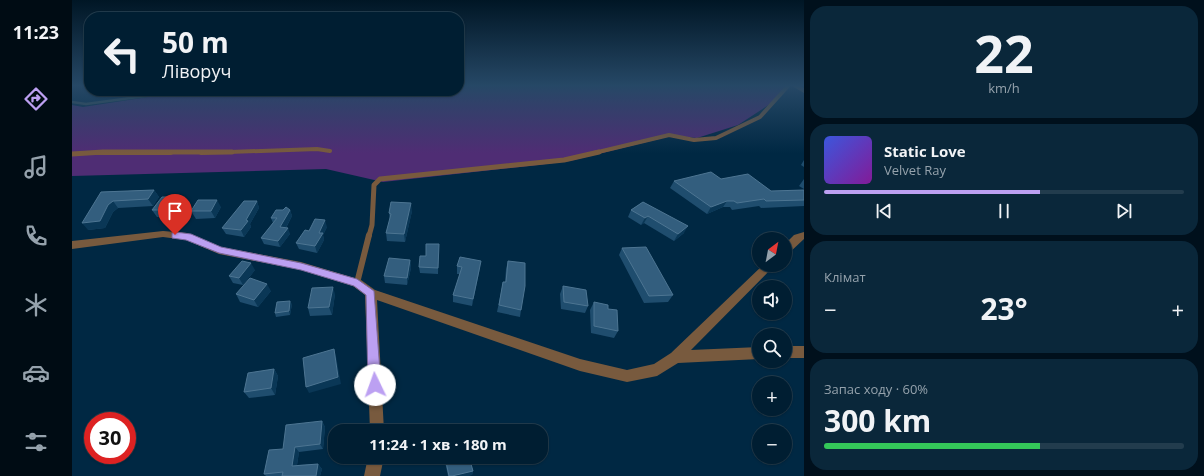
<!DOCTYPE html>
<html lang="uk">
<head>
<meta charset="utf-8">
<style>
	:root { --surface:#001e32; --page:#0a273a; --text:#f1f3f6; --muted:#95a2ac; --line:#223c4d; --accent:#bca0f2 }
	body { margin:0; font-family:"Open Sans",sans-serif; background:var(--page); color:var(--text); height:100vh; display:flex; flex-direction:column; font-size:15px; white-space:nowrap }
	* { box-sizing:border-box; margin:0 }
	p { font-size:13px; color:var(--muted) }
	.icon { flex:none; width:22px; height:22px; fill:none; stroke:currentColor; stroke-width:2; stroke-linecap:round; stroke-linejoin:round }
	.map { position:relative; flex:1; overflow:hidden }
	.sheet { display:flex; flex-direction:column; gap:6px; padding:6px; background:#00101c; width:400px }
	.sheet>* { flex:none }
	.top-card { position:absolute; left:12px; top:12px; width:380px; height:84px; border-radius:16px; box-shadow:0 1px 3px #0004,0 0 0 1px var(--line); background:#001e32; color:var(--text); overflow:hidden }
	.needle { width:26px; rotate:32deg }
	.controls { position:absolute; left:680px; top:232px; display:grid; gap:8px }
	.controls a { display:grid; place-items:center; width:40px; height:40px; border-radius:50%; background:var(--surface); box-shadow:0 1px 3px #0004,0 0 0 1px var(--line); font-size:20px }
	.speed { position:absolute; left:12px; top:412px; display:flex; gap:8px; font-size:20px; font-weight:700; text-align:center }
	.speed>* { display:grid; place-content:center; width:52px; height:52px; border-radius:50%; background:var(--surface); box-shadow:0 1px 3px #0004,0 0 0 1px var(--line); line-height:1 }
	.speed .limit { border:6px solid #d22; background:#fff; color:#111 }
	.pin { position:absolute; display:grid; place-items:center; width:34px; height:34px; color:#fff; margin:-41px -17px; border-radius:50% 50% 50% 0; rotate:-45deg; box-shadow:0 0 4px #0007 }
	.pin .icon { rotate:45deg }
	.me { position:absolute; width:44px; margin:-22px; rotate:357deg; stroke-linejoin:round; filter:drop-shadow(0 0 3px #0008) }
	.turn { display:flex; align-items:center; gap:14px; height:84px; padding:0 12px; font-size:18px }
	.turn .icon { width:52px; height:52px; stroke-width:2.5 }
	.turn b { display:block; font-size:28px; line-height:34px }
	.big { font-size:30px; font-weight:700; line-height:1.1 }
	.sheet .card { flex:1; display:flex; flex-direction:column; justify-content:center; gap:6px; min-width:0; padding:0 14px; border-radius:16px; background:var(--page) }
	.sheet .dial { align-items:center; gap:0 }
	.dial b { font-size:52px; line-height:1 }
	.song { display:flex; align-items:center; gap:12px }
	.cover { width:48px; height:48px; border-radius:6px; background:linear-gradient(135deg,hsl(230 70% 55%),hsl(290 70% 35%)) }
	.played { height:4px; border-radius:2px; background:linear-gradient(90deg,var(--accent) 60%,var(--line) 60%) }
	.keys { display:flex; justify-content:space-around; direction:ltr }
	.heat { display:flex; justify-content:space-between; align-items:center; font-size:22px; direction:ltr }
	.charge { height:6px; border-radius:3px; background:linear-gradient(90deg,#34c759 60%,var(--line) 0) }
	.trip { position:absolute; left:256px; top:424px; width:220px; height:40px; border-radius:16px; background:var(--surface); box-shadow:0 1px 3px #0004,0 0 0 1px var(--line); font-weight:700; line-height:40px; text-align:center }
	main { display:flex; flex:1; min-height:0 }
	.dock { display:flex; flex-direction:column; width:72px; justify-content:space-around; align-items:center; background:#000c14; color:var(--muted) }
	.dock .icon { width:28px; height:28px }
	.dock .selected { color:var(--accent) }
	.dock b { font-size:18px; color:var(--text) }
	.map>svg:first-child { display:block }
	.green { fill:#4f2d74 }
	.lines { fill:none; stroke-linecap:round; stroke-linejoin:round }
	.stream { stroke:#425457; stroke-width:2.5 }
	.lane-far2 { stroke:#785a3e; stroke-width:4 }
	.lane-far1 { stroke:#785a3e; stroke-width:5 }
	.lane { stroke:#785a3e; stroke-width:6 }
	.street { fill:#785a3e; fill-rule:evenodd }
	.wall { fill:#1f4d6e }
	.shaded-wall { fill:#0a3756 }
	.building { fill:#335e7e; stroke:#4d7592 }
	.route { fill:#bca0f2; stroke:#7a689d }
</style>
</head>
<body>
<main>
<nav class="dock">
<b>11:23</b>
<svg class="icon selected" aria-label="directions" viewBox="0 0 24 24"><path d="M12 3l9 9-9 9-9-9zM9 14v-3h6M13 9l2 2-2 2"/></svg>
<svg class="icon" aria-label="music" viewBox="0 0 24 24"><path d="M9 18V5l10-2v13"/><circle cx="6" cy="18" r="3"/><circle cx="16" cy="16" r="3"/></svg>
<svg class="icon" aria-label="phone" viewBox="0 0 24 24"><path d="M5 4h4l2 5-3 2q2 4 5 5l2-3 5 2v4C11 20 4 13 5 4z"/></svg>
<svg class="icon" aria-label="climate" viewBox="0 0 24 24"><path d="M12 3v18M4 7l16 10M4 17L20 7"/></svg>
<svg class="icon" aria-label="car" viewBox="0 0 24 24"><path d="M5 17H2v-5l4-1 3-4h7l3 4 3 1v5h-3M9 17h6M6 11h13"/><circle cx="7" cy="17" r="2"/><circle cx="17" cy="17" r="2"/></svg>
<svg class="icon" aria-label="filters" viewBox="0 0 24 24"><path d="M4 7h16M4 17h16"/><circle cx="9" cy="7" r="2"/><circle cx="15" cy="17" r="2"/></svg>
</nav>
<div class="map">
<svg width="732" height="476" viewBox="0 0 732 476">
	<rect width="100%" height="100%" fill="#002843"/>
	<!-- green -->
	<path class="green" d="M387,86h331l-17,16 -35,23 -41,13 -26,-2 -101,25 -32,4 -155,17 -57,-13 -254,7v-71l11,2 104,-16h272z"/>
	<g class="lines">
		<!-- stream -->
		<path class="stream" d="M0,102l14,2 97,-13"/>
		<!-- lane-far2 -->
		<path class="lane-far2" d="M19,153h80
			M129,153l116,-4 13,2
			M522,153l75,-18 25,5 22,-2 44,-21 28,-31"/>
		<!-- lane-far1 -->
		<path class="lane-far1" d="M0,154l31,-2h129
			M297,236l3,-11 2,-40 6,-6 184,-19 35,-8"/>
		<!-- lane -->
		<path class="lane" d="M285,283l12,-48"/>
		<!-- street -->
		<path class="street" d="M720,86h8l4,2v5z
			M91,231l24,2 34,14 80,15 60,18 14,10 205,69 47,11 27,-6 17,-11 92,-88h12l-84,85 68,-3v12l-81,4 -21,13 -30,6 -47,-11 -203,-71 7,131h-14l-5,-136 -12,-9 -52,-16 -82,-16 -33,-14 -23,-3 -91,12v-8z
			M732,232v7l-15,14 -4,1v-10l9,-9z
			M713,346h19v12h-19z
			M296,457h16l-4,19h-16z"/>
	</g>
	<!-- wall -->
	<path class="wall" d="M732,160v7l-3,-2z
		M649,179l50,12 33,-1v16l-43,2 -2,-2 -27,4 -2,-3h-7l-16,7 -37,-26 4,-7z
		M732,179v10l-5,-3z
		M82,190l5,7 -6,9 -35,2 -5,4 -8,16 -17,2 13,-38z
		M110,197l4,7 -9,13h-20l-5,-7z
		M185,201l2,7 -9,16 1,3 -7,10 -18,-3 -4,-6z
		M571,202l41,31 -10,8 -30,-18 -3,2 -13,-8 3,-7z
		M149,207l-6,11 -19,1 -5,-8z
		M211,210h7l2,6 -6,12 4,6 -10,13 -16,-3 -3,-6 12,-15 -2,-5z
		M340,211l-7,31 -18,-1 -1,-8 4,-12 -1,-8z
		M255,227l-4,8 1,5 -7,13 -18,-4 -3,-6 13,-12z
		M367,244l-1,30 -18,-1 -1,-6z
		M550,248l51,47 -5,7 -24,1 -25,-48z
		M338,260l1,8 -4,17 -22,-2 -1,-7z
		M436,261l13,49 -1,7 -23,-5 6,-30h2l1,-13z
		M385,266l23,2 -8,38 -19,-4v-7l7,-21h-3z
		M183,270l-12,15 -10,-2 -4,-7z
		M491,286l25,20 -3,7 -24,-4 -1,-15z
		M199,291l-13,16 -18,-5 -4,-8z
		M263,294l-3,21 -22,1 -2,-8z
		M522,302l14,7 10,22 -4,7 -23,-5 -1,-23z
		M220,304l-2,11 -14,2 -1,-4z
		M202,369l4,7 -3,19 -26,3 -5,-6z
		M250,421l3,6 -2,22 -24,3 -2,13 21,-1 4,5 -2,7h-54l-2,-2 19,-25z
		M372,457h25l4,14 -1,4 -24,1z"/>
	<!-- shaded-wall -->
	<path class="shaded-wall" d="M82,190l5,7 -6,9 -5,-7z
		M110,197l4,7 -9,13 -4,-7z
		M145,200l4,7 -6,11 -4,-7z
		M41,201l5,7 -5,4 -8,16 -17,2 -6,-7z
		M185,201l2,7 -9,16 1,3 -7,10 -3,-7 5,-10z
		M655,201l-4,6 -16,7 4,-7z
		M339,203l1,8 -7,31 -1,-8z
		M218,210l2,6 -9,17 -3,-6z
		M576,216l-4,7 -3,2 4,-7z
		M253,220l2,7 -4,8 1,5 -7,13 -2,-7 4,-13z
		M616,226l-4,7 -10,8 4,-7z
		M216,228l2,6 -10,13 -2,-6z
		M338,260l1,8 -4,17v-7z
		M409,261l-1,7 -8,38 1,-7z
		M179,263l4,7 -12,15 -4,-7z
		M195,284l4,7 -13,16 -4,-7z
		M261,287l2,7 -3,21 -3,-8z
		M218,301l2,3 -2,11 -1,-4z
		M262,349l2,7 5,28 -32,9 -3,-6z
		M202,369l4,7 -3,19 -4,-7z
		M250,421l3,6 -2,22 -3,-5z
		M223,447l4,5 -3,19 -4,-5z
		M246,464l4,5 -2,7h-4z
		M401,471l-1,4 -3,1h-17z"/>
	<!-- building -->
	<path class="building" d="M639,172l10,7 27,-5 23,17 33,-1v10l-38,1 -2,-2 -27,4 -3,-2h-7l-16,6 -37,-26z
		M82,190l-6,9 -35,2 -5,4 -8,16 -18,2 19,-31z
		M90,197h20l-9,13h-21z
		M126,200h19l-6,11h-20z
		M172,201h13l-11,19 2,1 -7,9 -19,-2z
		M319,202l20,1 -7,31 -18,-1 5,-19 -2,-1z
		M571,202l45,24 -10,8 -30,-18 -3,2 -14,-8z
		M214,207l4,3 -10,17 8,1 -10,13 -17,-3 16,-20h-6l5,-8h7z
		M243,219l10,1 -6,13h4l-8,13 -19,-3 9,-13 4,1z
		M354,244h13l-1,24 -19,-1 1,-11h6z
		M574,247l27,48 -24,1 -27,-48z
		M388,257l21,4 -8,38 -20,-4 9,-28 -5,-1z
		M317,258l21,2 -3,18 -23,-2z
		M170,261l9,2 -12,15 -10,-2z
		M436,261l17,2v23l-4,24 -22,-5 4,-23h3z
		M178,278l17,6 -13,16 -18,-6z
		M491,286l23,4 2,16 -24,-4z
		M261,287l-4,20 -21,1 4,-20z
		M218,301l-1,10 -14,2 2,-11z
		M522,302l14,3v4l9,1 1,21 -24,-5z
		M262,349l4,28 -32,10 -3,-29z
		M202,369l-3,19 -27,4 4,-19z
		M250,421l-2,23 -25,3 -3,19 26,-2 -2,12h-34l1,-4 -19,2 5,-24 14,-1 3,-24z
		M373,457h24l4,14 -21,5h-3z"/>
	<!-- sky -->
	<linearGradient id="sky" x2="0" y2="1"><stop stop-color="#001625"/><stop offset="0.56" stop-color="#264866"/><stop offset="1" stop-color="#264866" stop-opacity="0"/></linearGradient>
	<rect width="732" height="153" fill="url(#sky)"/>
	<!-- route -->
	<path class="route" d="M103,232l16,2 30,13 80,16 56,16 17,12 7,94 -2,4 -4,2 -5,-2 -2,-4 -2,-90 -12,-9 -53,-16 -82,-17 -33,-13 -14,-2v-5z"/>
</svg>
<div class="controls">
<a><svg class="needle" viewBox="-14 -14 28 28"><path d="M0-13l5 13h-10z" fill="#e53935"/><path d="M0 13l5-13h-10z" fill="#95a2ac"/></svg></a>
<a><svg class="icon" aria-label="sound" viewBox="0 0 24 24"><path d="M4 9h4l5-4v14l-5-4H4zM17 9q2 3 0 6"/></svg></a>
<a><svg class="icon" aria-label="search" viewBox="0 0 24 24"><circle cx="10" cy="10" r="6"/><path d="M15 15l6 6"/></svg></a>
<a>+</a>
<a>−</a>
</div>
<div class="speed"><div class="limit">30</div></div>
<div class="pin" style="left:103px;top:235px;background:#d93025"><svg class="icon" aria-label="arrive" viewBox="0 0 24 24"><path d="M6 21V4h12l-3 4 3 4H6"/></svg></div>
<svg class="me" style="left:303px;top:385px" viewBox="-20 -20 40 40"><circle r="19" fill="#fff"/><path d="M0-13L10 11 0 6-10 11z" fill="#bca0f2"/></svg>
<div class="trip">11:24 · 1 хв · 180 m</div>
<div class="top-card">
<div class="turn"><svg class="icon" aria-label="left" viewBox="0 0 24 24"><path d="M17 20v-9H6M10 6l-5 5 5 5"/></svg><div><b>50 m</b>Ліворуч</div></div>
</div>
</div>
<section class="sheet">
<div class="card dial"><b>22</b><p>km/h</p></div>
<div class="card">
<div class="song"><i class="cover"></i><div><b>Static Love</b><p>Velvet Ray</p></div></div>
<div class="played"></div>
<div class="keys"><svg class="icon" aria-label="previous" viewBox="0 0 24 24"><path d="M18 5L8 12l10 7zM5 5v14"/></svg><svg class="icon" aria-label="pause" viewBox="0 0 24 24"><path d="M8 5v14M16 5v14"/></svg><svg class="icon" aria-label="next" viewBox="0 0 24 24"><path d="M6 5l10 7-10 7zM19 5v14"/></svg></div>
</div>
<div class="card"><p>Клімат</p>
<div class="heat"><a>−</a><b class="big">23°</b><a>+</a></div>
</div>
<div class="card"><p>Запас ходу · 60%</p><b class="big">300 km</b><div class="charge"></div></div>
</section>
</main>
</body>
</html>
